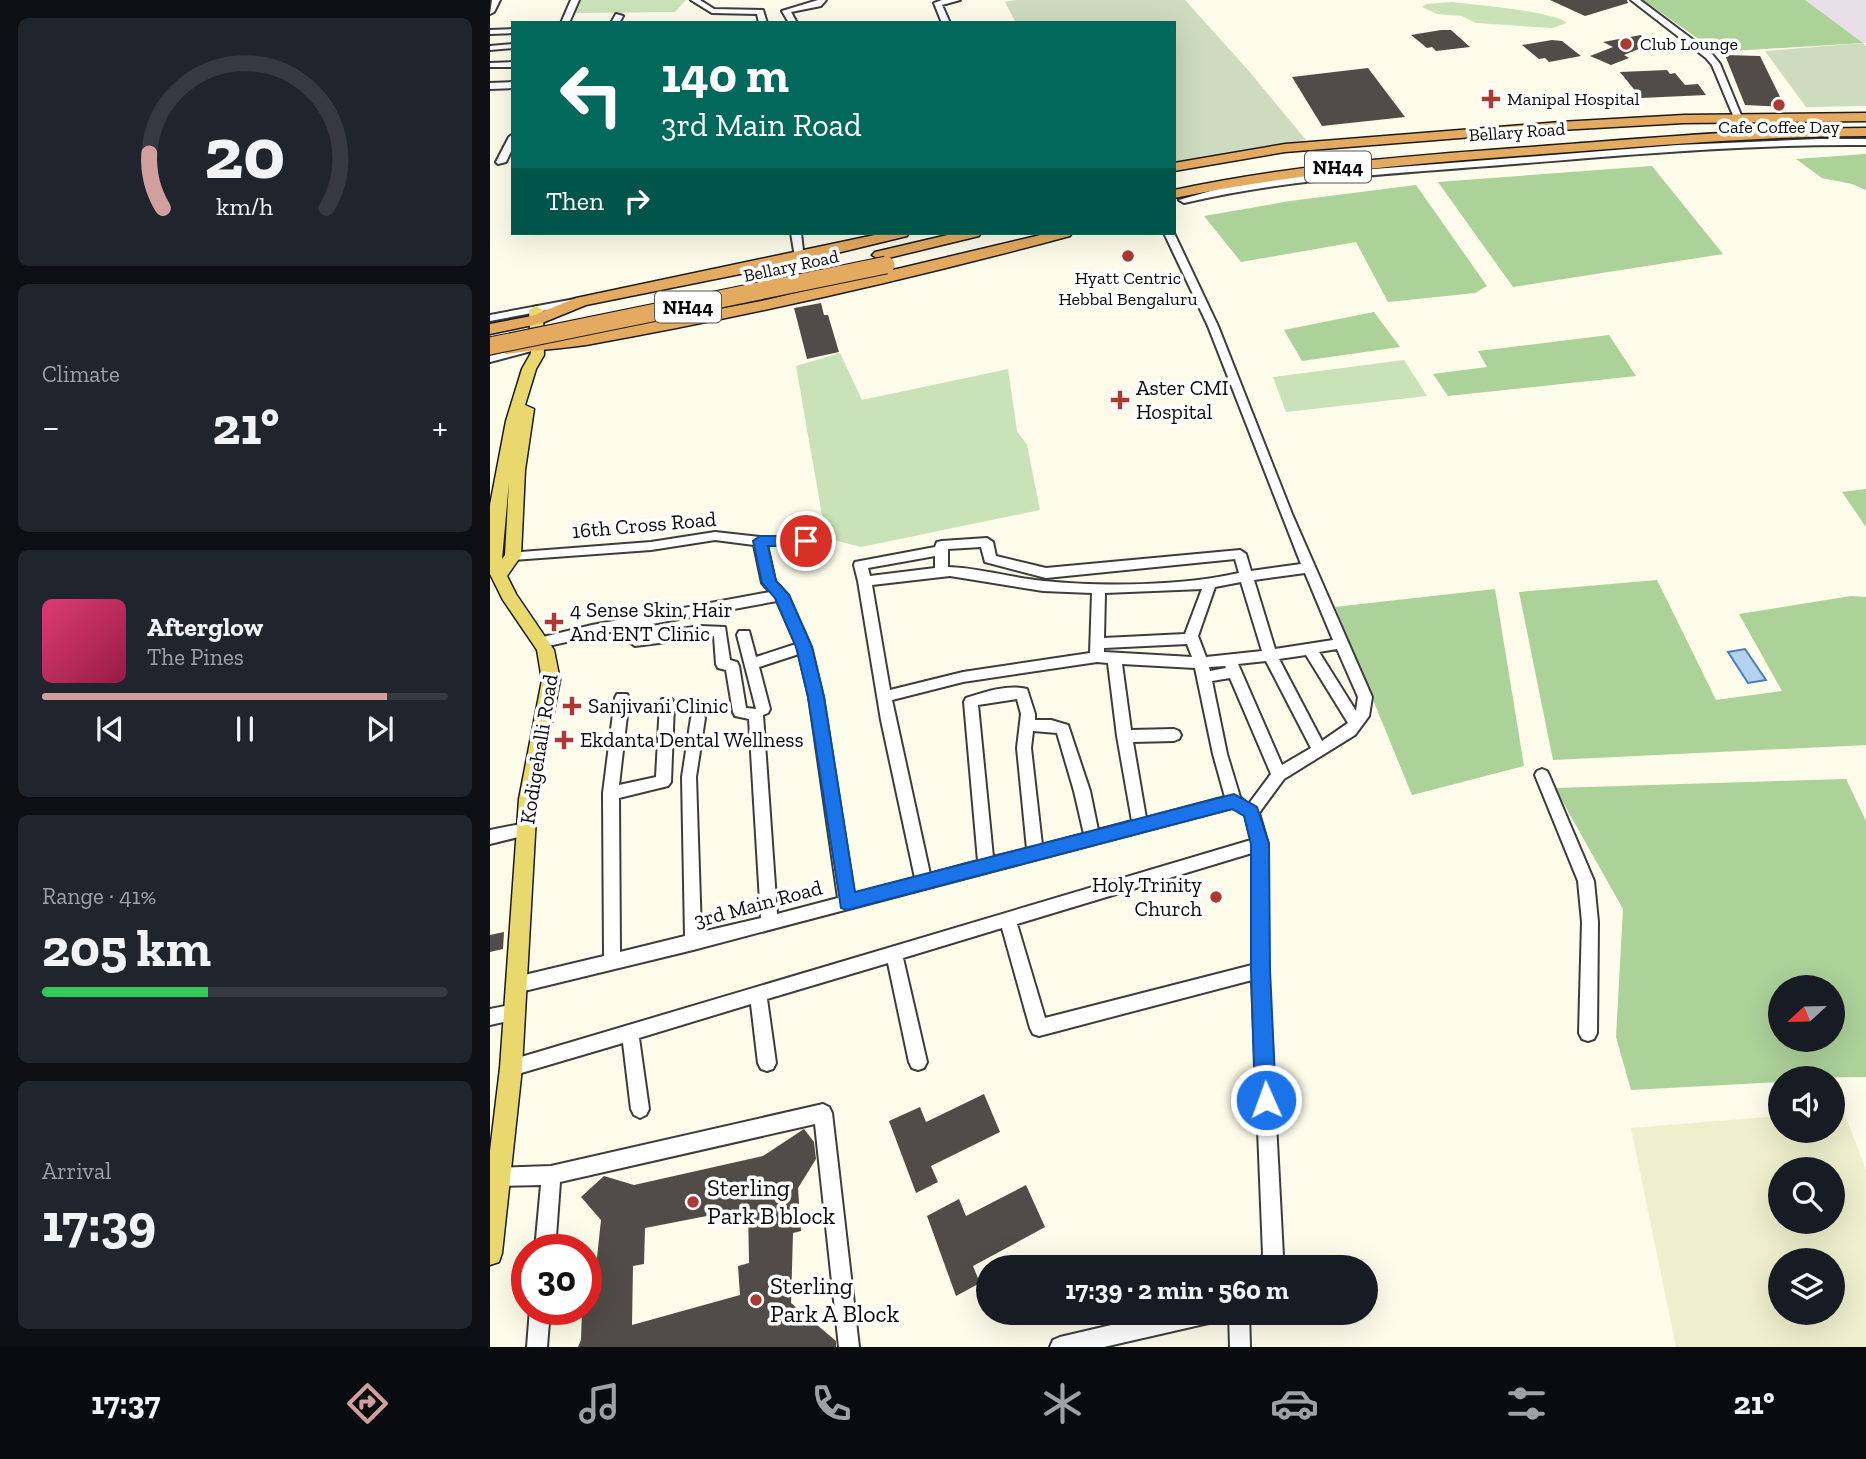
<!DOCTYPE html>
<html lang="en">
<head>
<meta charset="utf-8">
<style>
	:root { --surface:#171b24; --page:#20242c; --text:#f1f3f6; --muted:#9ea1a6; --line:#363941; --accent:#d1a09e }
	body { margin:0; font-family:"Zilla Slab",serif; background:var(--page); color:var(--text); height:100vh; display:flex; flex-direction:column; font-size:26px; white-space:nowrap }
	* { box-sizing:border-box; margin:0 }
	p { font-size:23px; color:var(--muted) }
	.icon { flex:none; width:38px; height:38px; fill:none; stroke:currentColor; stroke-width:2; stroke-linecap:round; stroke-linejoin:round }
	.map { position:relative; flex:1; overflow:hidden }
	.panel { display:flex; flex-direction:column; gap:18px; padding:18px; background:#0d0f14; width:490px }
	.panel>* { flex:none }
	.banner { position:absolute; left:21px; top:21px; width:665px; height:214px; border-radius:0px; box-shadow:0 7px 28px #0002; background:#00695c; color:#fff; overflow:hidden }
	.needle { width:46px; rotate:248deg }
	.controls { position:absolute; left:1278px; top:975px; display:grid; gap:14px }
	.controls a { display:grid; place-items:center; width:77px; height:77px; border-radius:50%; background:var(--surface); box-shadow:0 7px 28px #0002; font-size:35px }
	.speed { position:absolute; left:21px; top:1234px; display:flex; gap:14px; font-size:35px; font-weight:700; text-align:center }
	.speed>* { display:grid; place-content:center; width:91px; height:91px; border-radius:50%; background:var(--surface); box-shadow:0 7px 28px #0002; line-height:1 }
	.speed .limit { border:10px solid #d22; background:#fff; color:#111 }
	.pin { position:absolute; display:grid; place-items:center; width:60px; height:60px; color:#fff; margin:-30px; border:4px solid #fff; border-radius:50%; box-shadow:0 2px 7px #0007 }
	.me { position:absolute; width:77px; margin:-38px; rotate:358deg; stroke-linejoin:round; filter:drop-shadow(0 0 5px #0008) }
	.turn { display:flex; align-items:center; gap:24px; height:147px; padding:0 35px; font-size:32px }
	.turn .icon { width:91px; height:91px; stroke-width:2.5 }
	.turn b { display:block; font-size:49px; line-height:60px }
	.then { display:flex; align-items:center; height:66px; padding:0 35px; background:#0003; gap:14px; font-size:26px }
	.big { font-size:52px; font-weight:800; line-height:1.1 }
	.panel .card { flex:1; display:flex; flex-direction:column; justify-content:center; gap:10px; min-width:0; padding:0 24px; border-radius:10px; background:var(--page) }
	.panel .dial { align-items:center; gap:0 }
	.dial svg { height:182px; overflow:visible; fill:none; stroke:var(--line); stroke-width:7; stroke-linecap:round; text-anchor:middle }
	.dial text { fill:var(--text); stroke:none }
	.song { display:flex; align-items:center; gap:21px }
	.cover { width:84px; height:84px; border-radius:10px; background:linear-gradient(135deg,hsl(340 70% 55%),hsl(340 70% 35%)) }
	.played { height:7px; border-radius:4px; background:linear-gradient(90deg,var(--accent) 85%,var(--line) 85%) }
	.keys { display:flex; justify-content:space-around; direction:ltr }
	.heat { display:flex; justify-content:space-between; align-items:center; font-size:38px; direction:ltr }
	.charge { height:10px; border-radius:5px; background:linear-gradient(90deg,#34c759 41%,var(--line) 0) }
	.trip { position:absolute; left:486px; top:1255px; width:402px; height:70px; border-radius:35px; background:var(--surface); box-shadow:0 7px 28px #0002; font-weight:800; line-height:70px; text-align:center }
	.menu { display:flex; height:112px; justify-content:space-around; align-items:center; background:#090b0e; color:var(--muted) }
	.menu .icon { width:49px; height:49px }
	.menu .current { color:var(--accent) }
	.menu b { font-size:32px; color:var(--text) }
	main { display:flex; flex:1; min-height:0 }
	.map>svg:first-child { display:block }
	.industrial { fill:#e8dfe8 }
	.farmland { fill:#eeefcd; fill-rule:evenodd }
	.green { fill:#c9e2b8 }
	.forest { fill:#acd199; fill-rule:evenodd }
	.cemetery { fill:#cedbbe }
	.water { fill:#b4d2ee; stroke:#437fbd; stroke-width:2 }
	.building { fill:#514c48; fill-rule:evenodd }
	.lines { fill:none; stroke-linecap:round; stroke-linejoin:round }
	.minor-casing { stroke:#3d3d3d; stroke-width:4 }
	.major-casing { stroke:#1b1b1b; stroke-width:3 }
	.highway-casing { stroke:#1b1b1b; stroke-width:3 }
	.minor { fill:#fff; fill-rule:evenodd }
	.major { fill:#e9d86d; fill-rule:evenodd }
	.highway { fill:#e4ab60; fill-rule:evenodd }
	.highway-bridge-casing { stroke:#1b1b1b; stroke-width:19; stroke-linecap:butt }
	.highway-bridge { stroke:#e4ab60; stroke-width:17 }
	.route { fill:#1a73e8; stroke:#114b97; stroke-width:2 }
	.poi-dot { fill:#aa3a33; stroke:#fff; stroke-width:2.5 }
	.labels { text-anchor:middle; stroke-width:7; stroke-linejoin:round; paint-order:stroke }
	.far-poi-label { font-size:18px; fill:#0a0a0a; stroke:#fff; text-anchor:start }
	.far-street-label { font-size:18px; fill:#0a0a0a; stroke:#fff }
	.shield { fill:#fff; stroke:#545454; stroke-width:2 }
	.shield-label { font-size:19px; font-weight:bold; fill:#0a0a0a }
	.poi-label { font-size:21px; fill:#0a0a0a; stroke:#fff; text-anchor:start }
	.street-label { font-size:21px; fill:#0a0a0a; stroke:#fff }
	.near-poi-label { font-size:24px; fill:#0a0a0a; stroke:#fff; text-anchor:start }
</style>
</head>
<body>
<main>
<section class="panel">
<div class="card dial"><svg viewBox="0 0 100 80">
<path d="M14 69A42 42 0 1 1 86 69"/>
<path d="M14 69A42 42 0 0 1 8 45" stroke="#d1a09e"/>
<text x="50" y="56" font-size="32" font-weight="700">20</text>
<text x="50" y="72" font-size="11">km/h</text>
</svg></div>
<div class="card"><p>Climate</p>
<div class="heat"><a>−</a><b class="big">21°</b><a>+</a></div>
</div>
<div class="card">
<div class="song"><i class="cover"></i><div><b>Afterglow</b><p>The Pines</p></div></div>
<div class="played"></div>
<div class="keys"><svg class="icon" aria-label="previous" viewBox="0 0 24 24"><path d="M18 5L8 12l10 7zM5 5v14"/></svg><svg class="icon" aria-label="pause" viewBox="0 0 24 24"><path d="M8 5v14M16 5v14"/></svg><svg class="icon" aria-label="next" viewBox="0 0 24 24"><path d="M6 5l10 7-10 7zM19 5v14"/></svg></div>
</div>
<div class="card"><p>Range · 41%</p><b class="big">205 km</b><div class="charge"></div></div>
<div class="card"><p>Arrival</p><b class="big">17:39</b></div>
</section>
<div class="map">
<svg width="1376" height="1347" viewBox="0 0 1376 1347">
	<rect width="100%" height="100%" fill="#fdfbe9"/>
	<!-- industrial -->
	<path class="industrial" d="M1315,0h61v43h-3z"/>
	<!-- farmland -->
	<path class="farmland" d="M1353,1110l23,60v177h-190l-45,-219 149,-12v14h52v-19zM1290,1169h52v53h-52zM1290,1260h52v52h-52z"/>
	<!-- green -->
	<path class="green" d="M89,0h107l-11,12 -102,1z
		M962,2c22,3 102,9 115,21l-15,5 -76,-5 -14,-7 -25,-2 -15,-7 4,-3z
		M350,353l22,47 146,-31 9,62 10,14 13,65 -179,37 -35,-9 -30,-172z
		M914,360l23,36 -141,16 -13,-35z"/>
	<!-- forest -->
	<path class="forest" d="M1153,0h162l58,43 -146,9z
		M1376,154v36l-14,-6 -30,-6 -26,-19z
		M1162,166l71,88 -210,33 -75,-105z
		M926,185l71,101 -12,7 -87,9 -32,-60 -115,20 -37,-46 86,-15z
		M884,312l26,35 -98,14 -18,-31z
		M1119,335l27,41 -188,20 -15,-22 54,-7 -9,-16z
		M1376,489v38l-24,-35z
		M1167,580l59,120 66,-9 -43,-77 112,-18 15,1v148l-313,15 -34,-168z
		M1005,589l29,177 -112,29 -77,-188z
		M1356,779l20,42v256l-86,1v4l-149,8 -15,-53 7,-128 -68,-121zM1290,987h52v53h-52z"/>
	<!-- cemetery -->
	<path class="cemetery" d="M525,0h170l63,70 58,70 -132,23v-140h-158l-11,-21z
		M1373,43l3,3v60l-60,1 -41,-56z"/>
	<!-- water -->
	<path class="water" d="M1255,649l21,31 -18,3 -20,-31z"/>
	<!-- building -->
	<path class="building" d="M1060,0h77l1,3 -43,13z
		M951,30h10l19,17 -34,4 -4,-4 -5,1 -16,-13z
		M1151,35l5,11 -22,9 5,3 -18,7 -21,-9 23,-9 -10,-5z
		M1062,40l10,1 19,15 -32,6 -4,-4 -6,1 -17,-14z
		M1235,55l35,1 25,51 -40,-2z
		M878,68l37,49 -83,9 -30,-49z
		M1177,70l3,4 5,-1 10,12 13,-1 8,11 -65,3 -21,-26z
		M331,303l3,12h4l11,37 -32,7 -13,-51z
		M14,932l-1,17 -13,3v-17z
		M494,1094l16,38 -69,34 7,16 -22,11 -27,-72 31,-14 6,15z
		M314,1129l10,13 2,17 -18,29 3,43 -8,2 -2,70 45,38v6h-258l3,-7 1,-31h4v-12l7,-2 8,-75 -20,-23 23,-21 30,9 129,-29zM258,1208l1,55 -11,3 2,29 -108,30 1,-59 11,-2 1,-36z
		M536,1185l19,42 -72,39 7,17 -24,13 -29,-80 32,-17 7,17z"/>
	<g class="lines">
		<defs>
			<path id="minor" d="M2,0h8l-6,12 -4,2z
				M81,0h8l-10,23h-8z
				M201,0h9l14,9 49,1 4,13h-8l-2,-9 -45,-1z
				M328,0h8l-5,6 -30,6 6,11h-8l-7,-12z
				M452,0h18l-18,5 8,18h-8l-8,-20z
				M1141,0h9l72,54 8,10 23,56 -1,2 -7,-2 -23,-55 -6,-7z
				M126,14l7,2 -4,7h-8z
				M23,29v4l-23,1v-4z
				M23,44v4l-23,2v-4z
				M23,62v5h-23v-4z
				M23,82v6l-23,1v-6z
				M23,134v13l-7,15 -8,2 -2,-2 13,-25z
				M1329,139h47v6c-126,-1 -251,11 -377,21 -102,8 -204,13 -305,37l-5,-3 42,-12 38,-7 77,-9 342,-27z
				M301,233h10l3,26 -9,-2z
				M674,233h10l44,93 74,188 80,183 -3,19 -14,19 -71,44 -25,34 9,31v126l15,286 -5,11h-21l6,-13 -11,-274 -213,56 -6,-2 -3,-6 -28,-100 -99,30 24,104 -3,6 -6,2 -6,-2 -3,-6 -21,-99 -121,36 9,64 -3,6 -6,2 -6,-2 -3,-6 -7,-59 -112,34 10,71 -3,6 -6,3 -6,-3 -3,-6 -8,-66 -112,33 -6,-2 -3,-6 3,-6 6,-2 740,-220 -7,-30 -4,1 -8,-3 -539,142 -177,43 -6,-3 -2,-5 2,-5 6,-3 88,-21 -1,-163 12,-95 2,-4h10l2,4 -10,87 37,-8 4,-74 2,-4h10l2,4 -3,79 -3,4 -49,12 1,154 65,-16 -3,-159 9,-59 2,-4h10l2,4 -9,59 5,155 60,-14 -12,-199 -14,-3 -2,-4 -7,-42 -8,-2 -2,-4 -2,-28 -79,10 -7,-5v-13l-84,19 -7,-5 2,-4 53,-13 178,-33 -8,-9 -8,-38 -39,-5 -64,10 -138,10 -5,-1 -1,-3 1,-3 143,-11 64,-10 45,5 73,1 1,3 -1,3 -5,1h-61l8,36 13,14 23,52 12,50 31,197 61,-16 -34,-158 -23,-139 -4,-16 1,-3 80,-15 2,-5 5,-1 45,-3 6,4 3,14 50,12 194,-18 6,4 5,17 50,-7 -93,-238zM491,547l4,15 61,16 189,-19 4,14c-57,13 -137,14 -195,8 -32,-3 -64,-13 -96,-14v-18zM445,556v12l-65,8 -2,-8zM815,573l28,67 -58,9 -21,-69zM460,576l93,15 49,2 -2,60 -127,19 -73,18 -18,-105zM751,582l21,69 -56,6 -8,-21 17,-49zM712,589l-17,45 -81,4 1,-45zM287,601l19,43 -40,13 -7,-26h-10l-2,4 19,74 -10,-1 -7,-42 -2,-4 -7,-2 -5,-33 -25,-1 -58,9 -1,-9zM697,644l5,13 -88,-5v-4zM847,649l21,48 -2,14 -37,-59zM309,654l10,43 29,201 -61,16 -14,-199 5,-2 2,-4 -11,-42zM816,655l42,68 -26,18 -43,-82zM776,661l45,87 -29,17 -44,-101zM607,662l11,1 9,73 15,85 -34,9 -8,-39 -22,-66 -17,-5h-16v-6l-8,-25c-19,-5 -43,3 -61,9l-2,4 14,159 -48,13 -38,-174 71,-18zM632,664l73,4 18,86 12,43 -79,21 -13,-76 41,-1 5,-2 2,-4 -2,-4 -5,-2 -43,1zM735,666l1,2 -16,3 -1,-4zM740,678l41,96 -23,31 -8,-8 -13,-43 -15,-73zM527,699l4,15 -4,34 10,101 -34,8 -15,-152zM543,731l24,2 17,58 10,43 -42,11 -11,-97zM762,853v112l-207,53 -28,-94z
				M85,299l4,1v4l-89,17v-6z
				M49,343l4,1v4l-53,14v-6z
				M1052,769l5,2 2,4 45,106 4,41 -1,111 -3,6 -6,2 -6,-2 -3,-6 3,-111 -4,-41 -43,-106 2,-4z
				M36,823l5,1 3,5 -3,5 -41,10v-14z
				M25,1004l6,2 3,6 -3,6 -31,7v-16z
				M333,1104l6,3 3,6 27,234h-20l-24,-223 -255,58 -5,68h-20l6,-65 -43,1 -7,-2v-14l7,-2 53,-2z
				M40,1309h20l-3,38h-20z
				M677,1312h56l-3,7 -7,3 -109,25h-54l3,-7 7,-3z
				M739,1312h20l1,35h-20z"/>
			<path id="major" d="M46,306l7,4 1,45 -8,14 -11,36 9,4 -9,61 -4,86 -14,20 9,18 38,56 6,30 -23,119 -15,269 -20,185 -3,9 -9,3v-114l10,-83 19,-269 23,-119 -5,-30 -34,-50 -13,-26v-69l16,-84 16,-52 9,-16 -2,-43zM19,482l-4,73 -3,4z"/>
			<path id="highway" d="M1376,113v8l-182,2 -124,7 -275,22 -111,19v-8l111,-19 275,-22 124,-7z
				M1376,128v8c-108,0 -215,10 -323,18 -124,9 -247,19 -369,44v-8c122,-26 245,-35 369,-44 108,-8 215,-18 323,-18z
				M394,233h25l-2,3 -107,26 -214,43 -44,18 -52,11v-10l42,-8 44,-18z
				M466,233h25l-2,3 -99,24 -8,-5 3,-3z
				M559,233h23l-2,3c-160,43 -321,80 -484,109 -27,4 -54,5 -80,9l-8,-5 8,-5 78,-9 182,-35z"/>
		</defs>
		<!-- minor casing -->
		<use href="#minor" class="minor-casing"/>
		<!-- major casing -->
		<use href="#major" class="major-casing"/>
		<!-- highway casing -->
		<use href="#highway" class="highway-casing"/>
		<!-- minor -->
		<use href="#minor" class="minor"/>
		<!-- major -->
		<use href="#major" class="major"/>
		<!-- highway -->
		<use href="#highway" class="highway"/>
		<defs>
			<path id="highway-bridge" d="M0,346l396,-81"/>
		</defs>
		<!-- highway-bridge casing -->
		<use href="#highway-bridge" class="highway-bridge-casing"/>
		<!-- highway-bridge -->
		<use href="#highway-bridge" class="highway-bridge"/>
	</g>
	<!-- route -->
	<path class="route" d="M270,536h46l7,5 -7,5h-38l8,35 13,14 23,52 12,50 31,195 379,-98 23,13 12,37 1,126 6,130 -3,7 -7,3 -8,-3 -3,-7 -4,-130v-126l-7,-28 -12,-7 -385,101 -6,-2 -33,-211 -12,-50 -21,-49 -13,-15 -9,-42z"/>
	<!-- markers -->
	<g class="poi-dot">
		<circle cx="1136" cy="44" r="7"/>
		<path d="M997.5 88.5h7v7h7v7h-7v7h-7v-7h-7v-7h7z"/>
		<circle cx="1289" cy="105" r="7"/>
		<circle cx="638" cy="256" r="7"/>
		<path d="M626.5 389.5h7v7h7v7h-7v7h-7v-7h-7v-7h7z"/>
		<path d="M60.5 611.5h7v7h7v7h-7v7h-7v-7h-7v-7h7z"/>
		<path d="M78.5 695.5h7v7h7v7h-7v7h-7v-7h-7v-7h7z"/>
		<path d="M70.5 729.5h7v7h7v7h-7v7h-7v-7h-7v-7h7z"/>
		<circle cx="726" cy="897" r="7"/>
		<circle cx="203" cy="1202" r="7"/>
		<circle cx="266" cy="1300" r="7"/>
	</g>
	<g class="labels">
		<!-- far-poi labels -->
		<g class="far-poi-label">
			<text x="1150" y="50">Club Lounge</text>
			<text x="1017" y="105">Manipal Hospital</text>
			<text x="1289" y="133" text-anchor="middle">Cafe Coffee Day</text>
			<text x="638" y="284" text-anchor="middle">Hyatt Centric<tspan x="638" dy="21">Hebbal Bengaluru</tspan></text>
		</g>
		<!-- far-street labels -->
		<g class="far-street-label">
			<text transform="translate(1027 132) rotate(-4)" y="6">Bellary Road</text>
			<text transform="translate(301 266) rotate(-12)" y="6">Bellary Road</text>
		</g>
		<!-- shield labels -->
		<g class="shield">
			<rect x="815" y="151.5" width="66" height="31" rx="5"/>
			<rect x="165" y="291.5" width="66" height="31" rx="5"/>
		</g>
		<g class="shield-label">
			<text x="848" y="174">NH44</text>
			<text x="198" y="314">NH44</text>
		</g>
		<!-- poi labels -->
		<g class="poi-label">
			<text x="646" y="395">Aster CMI<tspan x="646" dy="24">Hospital</tspan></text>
			<text x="80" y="617">4 Sense Skin, Hair<tspan x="80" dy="24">And ENT Clinic</tspan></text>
			<text x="98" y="713">Sanjivani Clinic</text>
			<text x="90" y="747">Ekdanta Dental Wellness</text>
			<text x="712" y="892" text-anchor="end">Holy Trinity<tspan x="712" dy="24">Church</tspan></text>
		</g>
		<!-- street labels -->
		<g class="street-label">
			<text transform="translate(154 525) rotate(-5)" y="7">16th Cross Road</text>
			<text transform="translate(49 749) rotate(-81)" y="7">Kodigehalli Road</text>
			<text transform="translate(268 904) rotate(-15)" y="7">3rd Main Road</text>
		</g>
		<!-- near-poi labels -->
		<g class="near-poi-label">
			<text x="217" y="1196">Sterling<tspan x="217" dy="28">Park B block</tspan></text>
			<text x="280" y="1294">Sterling<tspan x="280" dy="28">Park A Block</tspan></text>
		</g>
	</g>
</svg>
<div class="controls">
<a><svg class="needle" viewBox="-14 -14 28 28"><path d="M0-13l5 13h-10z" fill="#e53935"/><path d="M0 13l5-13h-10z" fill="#9ea1a6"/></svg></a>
<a><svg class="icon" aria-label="sound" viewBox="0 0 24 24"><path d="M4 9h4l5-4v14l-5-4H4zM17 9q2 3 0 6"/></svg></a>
<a><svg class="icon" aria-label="search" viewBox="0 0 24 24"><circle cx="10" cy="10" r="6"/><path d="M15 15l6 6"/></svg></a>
<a><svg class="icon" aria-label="layers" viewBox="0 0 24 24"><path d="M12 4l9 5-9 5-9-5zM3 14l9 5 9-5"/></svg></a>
</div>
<div class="speed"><div class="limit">30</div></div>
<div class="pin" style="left:316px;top:541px;background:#d93025"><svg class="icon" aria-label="arrive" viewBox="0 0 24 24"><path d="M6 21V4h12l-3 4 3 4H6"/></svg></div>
<svg class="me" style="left:776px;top:1100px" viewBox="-20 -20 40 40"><circle r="17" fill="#1a73e8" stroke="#fff" stroke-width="3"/><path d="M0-11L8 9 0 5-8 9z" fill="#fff"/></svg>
<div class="trip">17:39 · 2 min · 560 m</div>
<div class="banner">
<div class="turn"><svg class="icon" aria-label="left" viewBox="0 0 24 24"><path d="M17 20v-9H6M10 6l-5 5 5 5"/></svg><div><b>140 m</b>3rd Main Road</div></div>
<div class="then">Then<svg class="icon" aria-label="right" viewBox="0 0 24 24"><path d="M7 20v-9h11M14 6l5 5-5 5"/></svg></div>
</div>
</div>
</main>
<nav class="menu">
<b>17:37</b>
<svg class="icon current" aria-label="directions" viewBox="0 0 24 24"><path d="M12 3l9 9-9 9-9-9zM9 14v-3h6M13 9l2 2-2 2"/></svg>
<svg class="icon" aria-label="music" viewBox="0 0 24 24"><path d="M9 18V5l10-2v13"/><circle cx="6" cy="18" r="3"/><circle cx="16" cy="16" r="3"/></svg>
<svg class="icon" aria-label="phone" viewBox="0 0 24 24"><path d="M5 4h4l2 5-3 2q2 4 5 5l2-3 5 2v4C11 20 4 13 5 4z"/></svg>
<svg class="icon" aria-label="climate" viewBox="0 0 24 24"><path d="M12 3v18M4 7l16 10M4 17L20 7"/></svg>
<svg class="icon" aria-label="car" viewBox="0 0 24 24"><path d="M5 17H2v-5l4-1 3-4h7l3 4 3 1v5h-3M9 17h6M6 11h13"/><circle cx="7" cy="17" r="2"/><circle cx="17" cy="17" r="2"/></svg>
<svg class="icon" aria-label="filters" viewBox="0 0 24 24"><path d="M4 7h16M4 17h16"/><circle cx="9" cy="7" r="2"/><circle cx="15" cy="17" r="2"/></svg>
<b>21°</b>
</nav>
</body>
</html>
